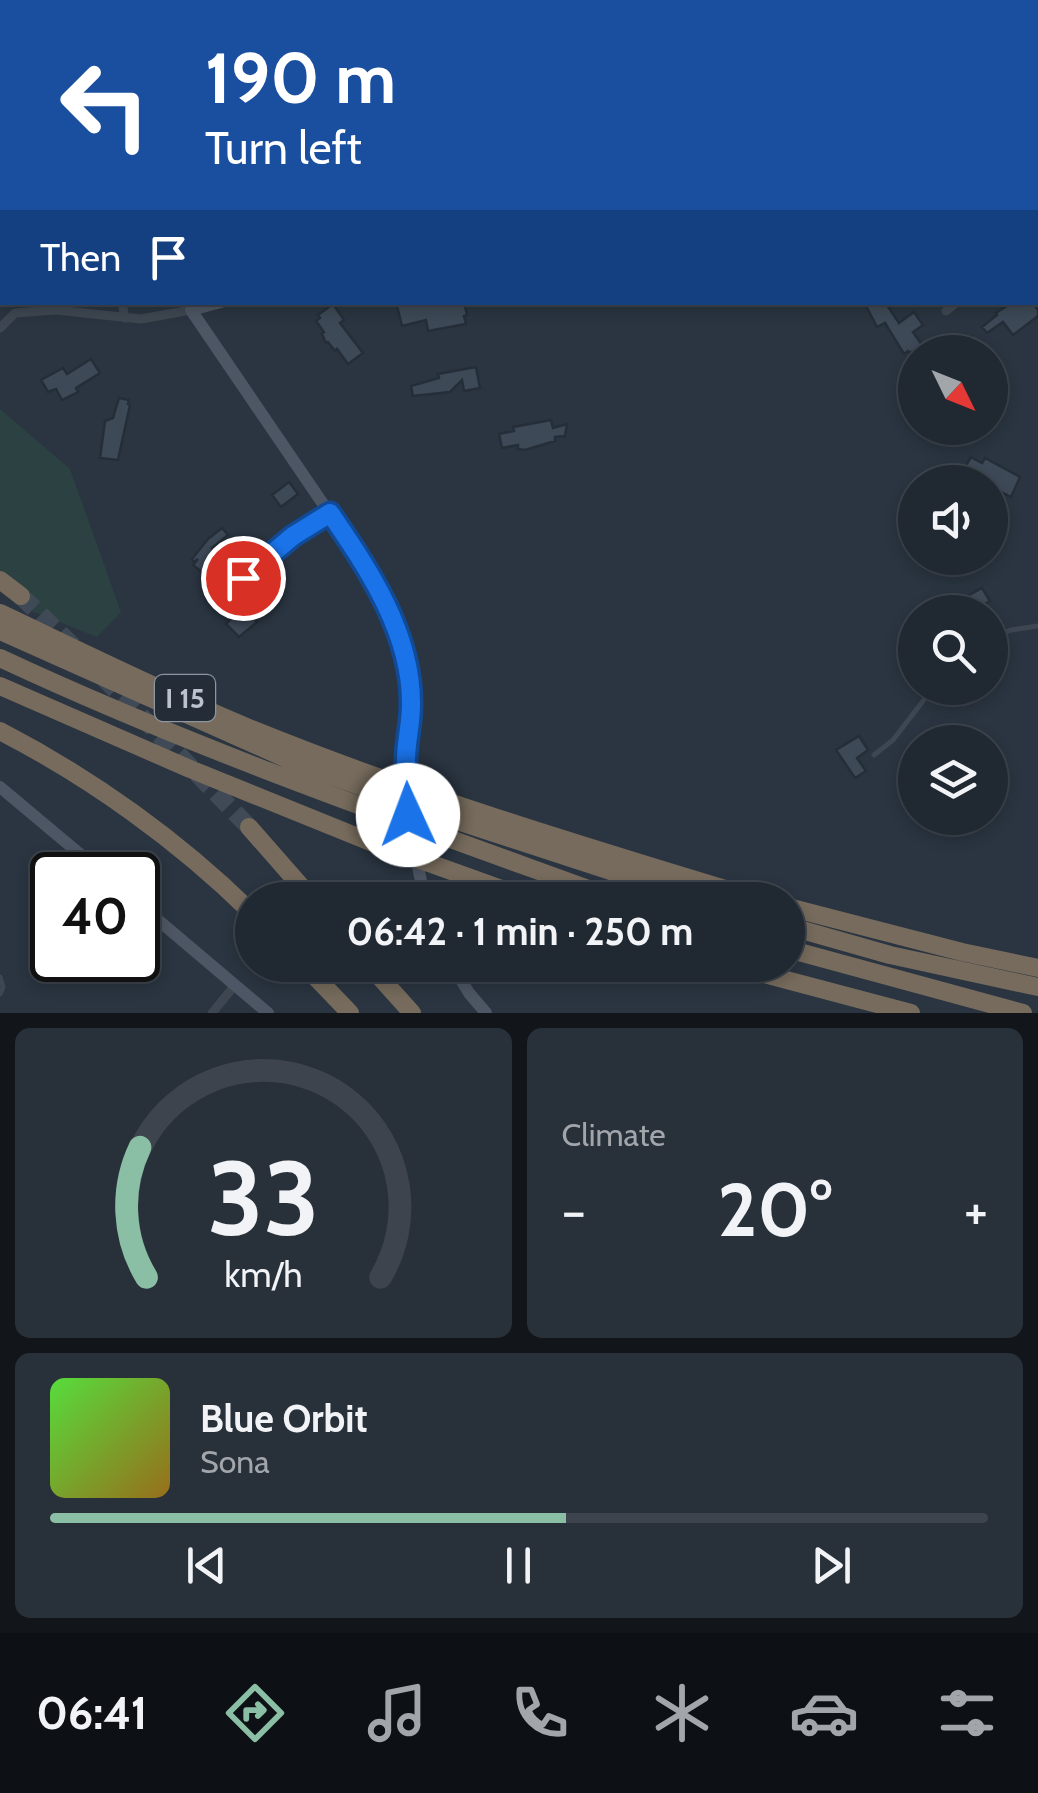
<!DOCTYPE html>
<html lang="en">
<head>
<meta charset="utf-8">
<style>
	:root { --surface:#202831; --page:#283039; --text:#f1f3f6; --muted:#a2a6ab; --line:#3d444d; --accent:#8abfa5 }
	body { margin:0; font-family:Cabin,sans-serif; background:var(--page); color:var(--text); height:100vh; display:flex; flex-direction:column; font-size:38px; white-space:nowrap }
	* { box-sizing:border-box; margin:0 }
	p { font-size:32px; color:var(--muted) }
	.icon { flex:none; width:55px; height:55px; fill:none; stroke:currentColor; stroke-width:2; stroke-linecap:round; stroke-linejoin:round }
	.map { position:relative; height:1013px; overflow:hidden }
	.drawer { display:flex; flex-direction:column; gap:15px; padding:15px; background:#12161b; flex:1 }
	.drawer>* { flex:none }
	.banner { position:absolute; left:0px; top:0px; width:1040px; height:305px; box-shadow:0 5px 15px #0003,0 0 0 2px var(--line); background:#1a4fa0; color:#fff; overflow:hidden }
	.needle { width:65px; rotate:133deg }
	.controls { position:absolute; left:898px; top:335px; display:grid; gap:20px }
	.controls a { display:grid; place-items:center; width:110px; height:110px; border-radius:50%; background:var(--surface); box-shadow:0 5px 15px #0003,0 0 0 2px var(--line); font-size:50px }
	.speed { position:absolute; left:30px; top:852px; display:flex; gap:20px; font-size:50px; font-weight:700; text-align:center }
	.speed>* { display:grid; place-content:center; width:130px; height:130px; border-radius:50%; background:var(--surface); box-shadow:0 5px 15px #0003,0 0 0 2px var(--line); line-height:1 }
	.speed .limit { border:5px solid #111; border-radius:15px; background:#fff; color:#111 }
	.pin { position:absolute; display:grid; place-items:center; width:85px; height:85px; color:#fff; margin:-42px; border:5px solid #fff; border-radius:50%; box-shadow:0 2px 10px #0007 }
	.me { position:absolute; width:110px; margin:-55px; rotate:358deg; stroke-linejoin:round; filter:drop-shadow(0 0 8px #0008) }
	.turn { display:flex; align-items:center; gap:35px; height:210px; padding:0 40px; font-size:45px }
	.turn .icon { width:130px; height:130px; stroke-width:2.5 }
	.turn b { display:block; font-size:70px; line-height:85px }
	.then { display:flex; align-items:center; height:95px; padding:0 40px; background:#0003; gap:20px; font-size:38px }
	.big { font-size:75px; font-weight:800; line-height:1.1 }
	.drawer .tile { flex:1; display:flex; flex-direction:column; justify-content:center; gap:15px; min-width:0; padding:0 35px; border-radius:15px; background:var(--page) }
	.drawer .dial { align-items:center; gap:0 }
	.dial svg { height:260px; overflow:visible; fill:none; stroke:var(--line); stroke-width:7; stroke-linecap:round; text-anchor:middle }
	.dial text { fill:var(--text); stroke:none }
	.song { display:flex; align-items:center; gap:30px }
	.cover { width:120px; height:120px; border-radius:15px; background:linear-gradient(135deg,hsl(110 70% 55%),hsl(40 70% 35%)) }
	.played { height:10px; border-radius:5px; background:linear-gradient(90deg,var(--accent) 55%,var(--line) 55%) }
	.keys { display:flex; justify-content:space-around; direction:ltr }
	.heat { display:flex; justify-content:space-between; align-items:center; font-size:55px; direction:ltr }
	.drawer .tiles { flex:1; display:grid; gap:15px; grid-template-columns:1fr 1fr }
	.tile:last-child { grid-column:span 2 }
	.trip { position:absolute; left:235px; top:882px; width:570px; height:100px; border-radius:50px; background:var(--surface); box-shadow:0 5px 15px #0003,0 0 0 2px var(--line); font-weight:800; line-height:100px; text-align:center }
	.tab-bar { display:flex; height:160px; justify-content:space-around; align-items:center; background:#0d1014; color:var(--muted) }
	.tab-bar .icon { width:70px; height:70px }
	.tab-bar .selected { color:var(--accent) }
	.tab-bar b { font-size:45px; color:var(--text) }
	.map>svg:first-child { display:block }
	.green { fill:#2c4142 }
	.building { fill:#3d4957; stroke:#252e38; stroke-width:2.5 }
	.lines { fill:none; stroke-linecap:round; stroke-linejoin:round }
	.highway-tunnel { stroke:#404a56; stroke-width:18; stroke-dasharray:18 9; stroke-linecap:butt }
	.lane { stroke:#3e4751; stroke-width:5 }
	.street { stroke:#3e4751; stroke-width:9 }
	.secondary { stroke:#4d5664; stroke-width:12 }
	.highway { stroke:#766b5c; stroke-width:18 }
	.route-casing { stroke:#114b97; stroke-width:25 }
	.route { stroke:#1a73e8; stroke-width:18 }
	.labels { text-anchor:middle; stroke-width:10; stroke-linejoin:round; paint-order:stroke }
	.shield { fill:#232c37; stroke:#8d959f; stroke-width:2.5 }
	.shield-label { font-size:28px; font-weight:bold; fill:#bbc2cb }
</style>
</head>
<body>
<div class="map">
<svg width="1038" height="1013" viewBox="0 0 1038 1013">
	<rect width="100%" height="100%" fill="#2a3541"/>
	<!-- green -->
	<path class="green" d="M0,409l70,60 51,143 -24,25 -83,-33 10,-13 -24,-19z"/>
	<!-- building -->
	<path class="building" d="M412,302h52l3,13 -3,1 2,8 -38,7 -2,-11 -24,6 -5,-20z
		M864,302h21l14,21 15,-11 9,13 -10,7 9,13 -12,8 -2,-2 -4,3 -19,-31 -8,4z
		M1013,302h19l6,8v6l-25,19 -10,-13 -16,11 -5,-6 15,-12 -1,-2z
		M333,304l11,16 -4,3 23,30 -15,11 -11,-15 -2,2 -7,-9 -2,1 -4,-9 2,-2 -8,-11 4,-3 -2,-3z
		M91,359l9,14 -24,15 2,4 -16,8 -6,-11 -8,3 -7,-12 22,-12 4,6z
		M476,367l4,21 -16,3 -2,-11 -12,12 -37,4 -2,-10 28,-8 -1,-4z
		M119,398l10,2 -1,4 2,1 -12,55 -18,-2 5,-37 8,-3z
		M551,420l2,8 14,-4 -2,12 -10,1v4l-30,9 -7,-1v-4l-16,3 -3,-14 15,-3 -1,-4z
		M971,457l11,6 3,-5 35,19 -9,20 -21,-11v-4h-8l-14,-7 3,-5 -6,-3z
		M289,482l9,12 -17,13 -9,-12z
		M222,528l6,7 -16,13 20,16 -5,6 9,8 -13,15 -11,-9 2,-2 -21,-17 5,-6 -4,3 -2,-3 16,-20z
		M982,588l8,13 -20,11h-32z
		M256,593l13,13 -14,14 2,2 -18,15 -13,-13z
		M859,736l9,14 -11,8 9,13 -11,7 -19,-28z"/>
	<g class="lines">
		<!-- highway-tunnel -->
		<path class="highway-tunnel" d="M21,596l53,51
			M103,677l146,150"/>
		<!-- lane -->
		<path class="lane" d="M243,578l50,-42 34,-21
			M990,638l21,-8 27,-4
			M874,755l19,-15 40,-52
			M0,977l3,10 -3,7"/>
		<!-- street -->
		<path class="street" d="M539,0l3,2
			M668,0l3,2
			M488,2l4,-2
			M0,173l2,3
			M122,302l3,16
			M946,311l11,-9
			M0,328l15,-15 41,-3 85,9 50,-9
			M212,1013l23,-28"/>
		<!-- secondary -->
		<path class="secondary" d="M1027,0l2,2
			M996,2l3,-2
			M1038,15v1
			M221,302l-30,8 177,260 24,48 15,46 4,40 -5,54 1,36
			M0,787l105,88
			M408,819l17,81
			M138,903l130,110
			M452,965l17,28 17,20"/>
		<!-- highway -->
		<path class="highway" d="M0,580l21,16
			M0,613c82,39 165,80 249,115 167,68 340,120 512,172
			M0,631l296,132 155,56 248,81
			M0,658c201,94 410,166 619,242
			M0,686l190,83 178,72 164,59
			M0,731c91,47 179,110 252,182
			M249,827l64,73
			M788,907l174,45 76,16
			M788,926l102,29 148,32
			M788,949l235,64
			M304,965l46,48
			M369,965l43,48
			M730,965l181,48"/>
	</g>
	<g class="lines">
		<defs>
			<path id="route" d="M243,578l50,-42 37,-23c39,57 82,121 81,192 0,19 -5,37 -5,55 0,18 1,37 2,55"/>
		</defs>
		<!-- route casing -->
		<use href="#route" class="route-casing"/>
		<!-- route -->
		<use href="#route" class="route"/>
	</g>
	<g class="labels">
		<!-- shield labels -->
		<rect class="shield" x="155" y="675" width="60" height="46" rx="8"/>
		<g class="shield-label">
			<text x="185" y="708">I 15</text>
		</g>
	</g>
</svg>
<div class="controls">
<a><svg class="needle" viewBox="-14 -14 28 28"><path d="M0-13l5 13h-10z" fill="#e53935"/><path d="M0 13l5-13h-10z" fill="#a2a6ab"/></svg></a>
<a><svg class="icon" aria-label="sound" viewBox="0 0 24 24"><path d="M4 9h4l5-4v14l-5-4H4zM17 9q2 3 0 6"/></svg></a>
<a><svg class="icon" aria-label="search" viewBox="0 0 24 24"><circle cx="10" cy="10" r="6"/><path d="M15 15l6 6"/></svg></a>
<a><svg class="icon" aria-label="layers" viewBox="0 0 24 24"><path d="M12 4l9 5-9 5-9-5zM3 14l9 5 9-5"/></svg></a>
</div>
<div class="speed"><div class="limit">40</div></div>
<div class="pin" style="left:243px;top:578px;background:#d93025"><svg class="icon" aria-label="arrive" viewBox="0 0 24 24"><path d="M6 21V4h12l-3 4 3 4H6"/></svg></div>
<svg class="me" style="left:408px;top:815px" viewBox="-20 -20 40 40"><circle r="19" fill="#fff"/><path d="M0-13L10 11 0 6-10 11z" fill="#1a73e8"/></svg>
<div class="trip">06:42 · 1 min · 250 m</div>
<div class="banner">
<div class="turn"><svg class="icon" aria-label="left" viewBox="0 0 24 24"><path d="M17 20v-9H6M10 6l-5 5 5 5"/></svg><div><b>190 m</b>Turn left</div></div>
<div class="then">Then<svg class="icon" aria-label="arrive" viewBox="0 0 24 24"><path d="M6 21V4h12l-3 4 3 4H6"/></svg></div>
</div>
</div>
<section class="drawer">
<div class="tiles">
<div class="tile dial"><svg viewBox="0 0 100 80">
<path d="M14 69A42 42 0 1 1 86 69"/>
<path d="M14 69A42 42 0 0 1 12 29" stroke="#8abfa5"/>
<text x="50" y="56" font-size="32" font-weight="700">33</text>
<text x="50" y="72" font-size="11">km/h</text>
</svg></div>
<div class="tile"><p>Climate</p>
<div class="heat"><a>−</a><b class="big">20°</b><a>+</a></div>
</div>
<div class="tile">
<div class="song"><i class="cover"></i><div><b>Blue Orbit</b><p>Sona</p></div></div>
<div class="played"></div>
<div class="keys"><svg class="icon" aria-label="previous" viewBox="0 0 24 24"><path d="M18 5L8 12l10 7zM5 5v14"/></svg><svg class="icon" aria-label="pause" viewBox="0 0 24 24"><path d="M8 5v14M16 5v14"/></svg><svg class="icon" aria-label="next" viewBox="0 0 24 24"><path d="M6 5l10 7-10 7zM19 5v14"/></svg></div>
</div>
</div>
</section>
<nav class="tab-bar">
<b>06:41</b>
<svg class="icon selected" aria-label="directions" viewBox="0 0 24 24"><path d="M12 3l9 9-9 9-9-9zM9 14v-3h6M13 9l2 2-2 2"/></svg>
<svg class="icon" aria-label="music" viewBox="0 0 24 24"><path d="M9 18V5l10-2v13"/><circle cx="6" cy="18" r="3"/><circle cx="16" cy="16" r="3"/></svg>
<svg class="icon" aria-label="phone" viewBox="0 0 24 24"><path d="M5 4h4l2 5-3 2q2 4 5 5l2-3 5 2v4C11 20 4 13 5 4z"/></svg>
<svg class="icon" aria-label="climate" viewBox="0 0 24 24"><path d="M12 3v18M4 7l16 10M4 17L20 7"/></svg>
<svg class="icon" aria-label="car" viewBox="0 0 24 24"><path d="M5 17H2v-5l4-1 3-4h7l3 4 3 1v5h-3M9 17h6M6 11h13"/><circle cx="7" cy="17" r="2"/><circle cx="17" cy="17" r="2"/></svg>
<svg class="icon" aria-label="filters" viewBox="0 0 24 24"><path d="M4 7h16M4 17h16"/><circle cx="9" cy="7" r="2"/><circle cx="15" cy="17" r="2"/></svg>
</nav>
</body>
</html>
